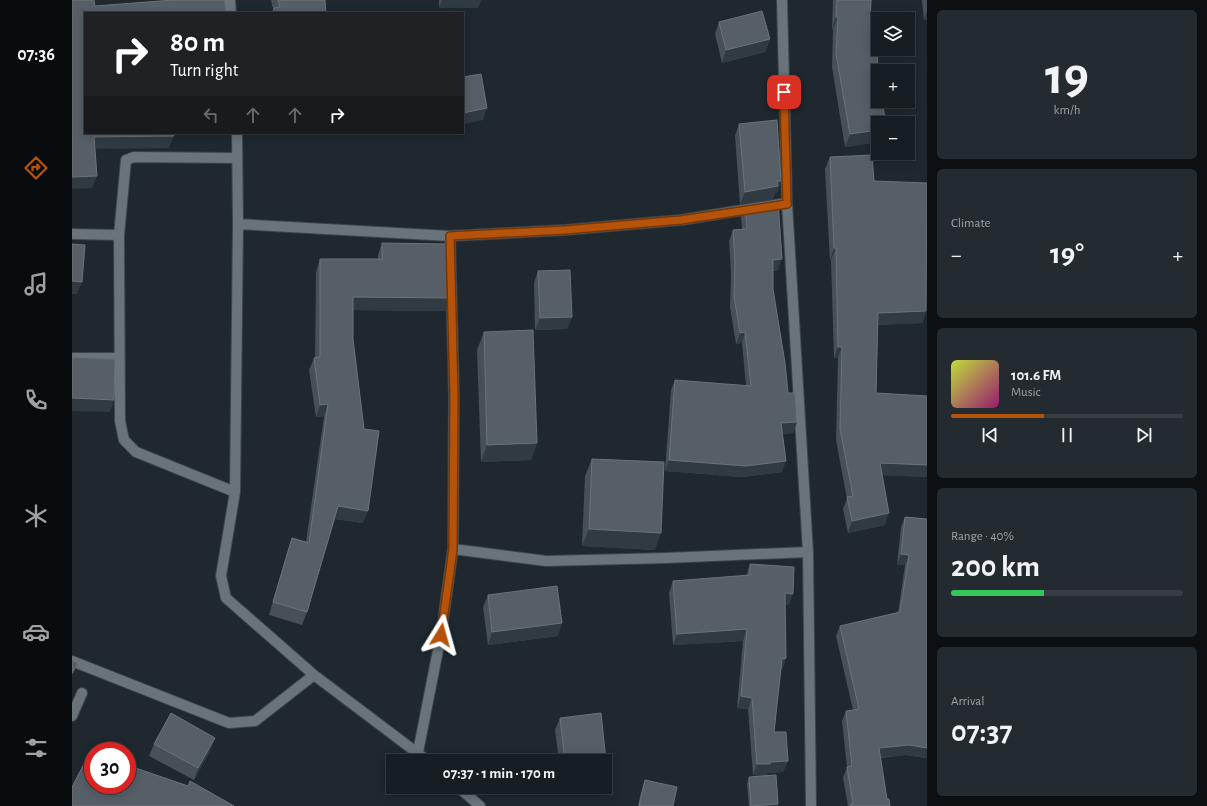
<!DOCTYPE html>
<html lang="en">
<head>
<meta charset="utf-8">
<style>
	:root { --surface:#171e23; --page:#242b30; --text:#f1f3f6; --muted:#9ea2a6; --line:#363c41; --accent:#b45309 }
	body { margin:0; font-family:"Alegreya Sans",sans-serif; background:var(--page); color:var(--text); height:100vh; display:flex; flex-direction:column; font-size:15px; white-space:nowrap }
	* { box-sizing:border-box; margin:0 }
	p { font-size:13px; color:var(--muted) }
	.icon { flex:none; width:22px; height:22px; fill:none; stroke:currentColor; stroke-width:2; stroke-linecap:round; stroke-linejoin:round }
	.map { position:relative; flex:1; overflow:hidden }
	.details { display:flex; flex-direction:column; gap:10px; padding:10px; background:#0d1013; width:280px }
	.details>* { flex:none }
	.top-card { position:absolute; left:12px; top:12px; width:380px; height:122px; border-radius:0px; box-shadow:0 2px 10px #0003,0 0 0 1px var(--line); background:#202124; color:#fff; overflow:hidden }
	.controls { position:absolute; left:799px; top:12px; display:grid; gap:8px }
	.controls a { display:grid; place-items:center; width:44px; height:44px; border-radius:0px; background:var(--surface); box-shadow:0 2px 10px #0003,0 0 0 1px var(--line); font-size:20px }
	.speed { position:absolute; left:12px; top:742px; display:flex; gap:8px; font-size:20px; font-weight:700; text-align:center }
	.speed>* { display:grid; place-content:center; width:52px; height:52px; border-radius:50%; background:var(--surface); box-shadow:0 2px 10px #0003,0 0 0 1px var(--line); line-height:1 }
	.speed .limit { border:6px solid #d22; background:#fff; color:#111 }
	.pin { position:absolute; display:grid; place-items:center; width:34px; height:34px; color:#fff; margin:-17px; border-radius:8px; box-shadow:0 2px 6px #0006 }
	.me { position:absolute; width:44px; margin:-22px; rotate:8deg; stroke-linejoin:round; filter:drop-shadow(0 0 3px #0008) }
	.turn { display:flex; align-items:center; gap:14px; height:84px; padding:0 20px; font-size:18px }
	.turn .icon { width:52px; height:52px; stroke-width:2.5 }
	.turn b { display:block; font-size:28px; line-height:34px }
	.lanes { display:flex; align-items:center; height:38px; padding:0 20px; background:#0003; justify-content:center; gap:20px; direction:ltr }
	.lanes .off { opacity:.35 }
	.big { font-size:30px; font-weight:700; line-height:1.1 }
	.details .tile { flex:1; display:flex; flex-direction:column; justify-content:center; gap:6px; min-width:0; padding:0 14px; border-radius:6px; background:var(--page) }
	.details .dial { align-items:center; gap:0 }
	.dial b { font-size:52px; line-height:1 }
	.song { display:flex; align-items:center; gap:12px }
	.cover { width:48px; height:48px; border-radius:6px; background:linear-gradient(135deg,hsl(70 70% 55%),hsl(320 70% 35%)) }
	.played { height:4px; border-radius:2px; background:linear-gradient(90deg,var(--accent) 40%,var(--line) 40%) }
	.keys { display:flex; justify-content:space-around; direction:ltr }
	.heat { display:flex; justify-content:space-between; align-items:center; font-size:22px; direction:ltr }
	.charge { height:6px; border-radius:3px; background:linear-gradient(90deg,#34c759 40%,var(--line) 0) }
	.trip { position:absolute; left:314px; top:754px; width:226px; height:40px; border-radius:0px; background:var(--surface); box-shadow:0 2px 10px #0003,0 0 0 1px var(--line); font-weight:700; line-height:40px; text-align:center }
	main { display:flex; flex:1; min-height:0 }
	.tab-bar { display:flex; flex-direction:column; width:72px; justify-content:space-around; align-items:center; background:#090c0e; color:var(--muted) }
	.tab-bar .icon { width:28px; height:28px }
	.tab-bar .selected { color:var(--accent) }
	.tab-bar b { font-size:18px; color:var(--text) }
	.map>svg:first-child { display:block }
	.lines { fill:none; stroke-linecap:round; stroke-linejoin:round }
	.minor-casing { stroke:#3d454b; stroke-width:12 }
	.minor { stroke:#68737b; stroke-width:10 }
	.wall { fill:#475058 }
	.shaded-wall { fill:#303a42 }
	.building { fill:#565f67; stroke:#6a737a }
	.route-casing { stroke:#753606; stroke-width:10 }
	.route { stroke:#b45309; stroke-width:7 }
</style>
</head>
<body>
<main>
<nav class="tab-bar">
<b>07:36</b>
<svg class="icon selected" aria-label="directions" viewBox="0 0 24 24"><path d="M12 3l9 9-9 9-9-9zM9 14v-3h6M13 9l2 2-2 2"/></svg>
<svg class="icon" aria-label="music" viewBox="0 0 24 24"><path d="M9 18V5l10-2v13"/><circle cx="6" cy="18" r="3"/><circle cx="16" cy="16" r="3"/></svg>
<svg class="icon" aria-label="phone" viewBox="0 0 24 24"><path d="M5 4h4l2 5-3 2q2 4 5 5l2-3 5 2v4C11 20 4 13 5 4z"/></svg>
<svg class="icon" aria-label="climate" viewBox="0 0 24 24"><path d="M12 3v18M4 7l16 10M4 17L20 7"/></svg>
<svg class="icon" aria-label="car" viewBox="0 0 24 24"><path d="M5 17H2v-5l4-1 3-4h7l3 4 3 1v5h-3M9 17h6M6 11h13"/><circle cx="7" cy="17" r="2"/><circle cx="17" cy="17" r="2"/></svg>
<svg class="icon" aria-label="filters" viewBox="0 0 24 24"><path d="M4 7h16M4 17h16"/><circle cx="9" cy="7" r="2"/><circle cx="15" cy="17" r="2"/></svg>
</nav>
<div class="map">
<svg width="855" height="806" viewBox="0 0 855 806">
	<rect width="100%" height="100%" fill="#1f282f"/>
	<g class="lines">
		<defs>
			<path id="minor" d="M158,0l1,13
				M710,0l5,203 21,349 3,254
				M165,133l1,91 -3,268 -14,84 5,22 88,77 114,86
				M166,224l212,12
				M0,234l47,1
				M0,358h47
				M163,492l-99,-40 -12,-12 -4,-19 -1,-186 7,-75 8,-3 103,1
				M381,549l1,-153 -4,-160 115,-6 116,-10 106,-17
				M0,661l157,62 26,-2 59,-46
				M0,716l10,-23
				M346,752l23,-117 12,-86 93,12 120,-3 142,-6
				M386,787l22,19"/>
		</defs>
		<!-- minor casing -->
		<use href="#minor" class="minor-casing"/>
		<!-- minor -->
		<use href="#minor" class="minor"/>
	</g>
	<!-- wall -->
	<path class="wall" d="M199,0h54l1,13h-54l1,-4z
		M367,0h42l-3,8h-39z
		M761,0h38l-1,26 7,48 1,68 -33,5 -13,-80 1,-37h-1z
		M850,0h5v20h-3z
		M647,22l51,17 -5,13 -43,11 -7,-29z
		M667,124l42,57 -4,12h-2l-2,6 -33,5 -5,-68z
		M758,157l44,24 52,130 -4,12 -45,2 -1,68 51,84 -45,-2 3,50 -37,8 -5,-24 4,-10 -11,-59 2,-82h-4l-3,-98h-1l-5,-91z
		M673,206l33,64 -5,1v18l15,104 9,29 -4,11 -11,1v38l-40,5 -77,-6 6,-81 4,-10 71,6 -4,-43 -6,1 -6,-37 1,-34 -2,-32 4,-11 9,-1 -1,-12z
		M310,243l63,68 -92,-1v29l10,184 -28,-4 -28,93 -5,13 -33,-10 19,-65 4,-12 14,4 18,-126 -8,1 -7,-47 5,-12h1l1,-86 4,-13h58v-4z
		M466,271l34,46 -5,12 -32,1 -1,-47z
		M412,332l53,111 -6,17 -50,2 -4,-112z
		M520,459l63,91 -73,-4 3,-70z
		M833,517l22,2v239l-22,-3 -24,3 6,41 3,7h-42l-5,-28 4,-11 -5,-46 4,-10 7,-1 -17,-74 4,-10 58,-13 7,-48h-8l4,-38z
		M678,564l39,41h-4l1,53 -4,12h-1l-7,62 14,29 -5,11 -16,1 -1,3 -13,-1 -5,-66 -11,-1 6,-67 -70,4 -4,-52 4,-12 73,-5z
		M416,595l70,41 -70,9 -5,-38z
		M488,718l45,43h-46l-4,-31z
		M82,744l56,7 -16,29 -45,-24z
		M677,777l29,27 -1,2h-28l-2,-23z
		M573,780l28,26h-35l3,-14z"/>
	<!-- shaded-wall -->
	<path class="shaded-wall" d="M370,0h39l-3,8h-39z
		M855,11v9h-3z
		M764,17h2l-5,13h-1z
		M698,39l-5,13 -43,11 4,-13z
		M415,108l-4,12 -20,4v-11z
		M806,130v12l-33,5 5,-13z
		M102,136l-5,12 -80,1 5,-12z
		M25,176l-5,12 -20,1v-12z
		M705,181h4l-4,12h-2l-2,6 -33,5 5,-12z
		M762,248h2l-5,12h-1z
		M710,259l-4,11 -9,1 4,-11z
		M0,281l10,1 -5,12h-5z
		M281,297l97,1 -5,13 -97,-1z
		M854,311l-4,12 -49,2 5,-12z
		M500,317l-5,12 -32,1 5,-12z
		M673,332l-3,11 -6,1 4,-11z
		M766,347h4l-4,11h-4z
		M0,398l42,2 -4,12 -38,-1z
		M256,404l-4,12 -8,1 4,-12z
		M725,422l-4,11 -16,1 4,-11z
		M465,443l-6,17 -50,2 6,-17z
		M597,460l117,1 -4,11 -40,5 -77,-6z
		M808,463l47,2v12l-51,-2z
		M266,506l30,5 -5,12 -29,-4z
		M817,513l-4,12 -37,8 4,-12z
		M517,529l72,4 -6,17 -73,-4z
		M829,554l8,1 -4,10h-8z
		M713,593l8,1 -4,11h-8z
		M490,623l-4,13 -70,9 4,-13z
		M675,629l-4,12 -70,4 4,-11z
		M714,658l-4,12h-4l4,-11z
		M6,663l-5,12 -1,2v-4z
		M669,696l11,2 -4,11 -11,-1z
		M143,738l-5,13 -16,29 4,-12z
		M837,745l18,3v10l-22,-3 -30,3 4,-10z
		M716,761l-5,11 -16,1 -1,3 -13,-1 4,-11 13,-2z
		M706,804l-1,2h-25z"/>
	<!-- building -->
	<path class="building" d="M0,0h22l1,6 78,-6h52l1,13h-141v120h89v3l-80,1 3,39 -25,1z
		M206,0h47l1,13h-52v-5l6,-1z
		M765,0h34l-1,26h8v23l-1,25 1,4v23h4l4,22h-8v7l-28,4 -14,-80 2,-37h-2z
		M690,11l8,28 -44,11 -7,-28z
		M409,74l6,34 -24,5v-36z
		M705,120l4,61h-4l1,5 -33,6 -6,-68z
		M800,155l2,26 53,2 -1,128 -48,2 -2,80 51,3v69l-47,-2 9,50 -37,8 -5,-24 6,-1 -13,-67 2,-82h-4l-2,-99h-2l-4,-91z
		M706,201l4,58 -9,1v29l12,74 3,30h7l2,29 -16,1 5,38 -40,5 -77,-6 6,-80 76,6 -6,-54 -5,1 -6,-37 1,-34 -2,-32 14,-1 -2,-23z
		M310,243l66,1 2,54 -97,-1v42l11,90 15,2 -11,80 -30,-5 -31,106 -34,-10 19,-64 17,5 19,-139 -8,1 -6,-47 6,-1v-98h62z
		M0,244l13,1 -3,37 -10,-1z
		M498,270l2,47 -32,1 -2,-47z
		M461,330l4,113 -50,2 -3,-113z
		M0,357l43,2 -1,41 -42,-2z
		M520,459l72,3 -3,71 -72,-4z
		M833,517l22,2v229l-18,-3 -30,3 8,51h2l1,7h-39v-2h2l-6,-37 5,-1 -6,-55 13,-2 -19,-83 60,-14 9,-57 -8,-1z
		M678,564l44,3 -1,27 -8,-1 1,65 -4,1 -8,73h12l2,29 -18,1v2h-13l-5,-66 -11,-2 6,-67 -70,5 -4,-53 77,-6z
		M485,586l5,37 -70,9 -4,-37z
		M0,660l6,3 -6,10z
		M99,713l44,25 -17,30 -44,-24z
		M529,713l5,48h-41l-5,-43z
		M18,752l3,1v32h34v-20l61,21 2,-5 44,25h-162v-19z
		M704,775l2,29 -27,2 -2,-29z
		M573,780l32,7 -4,19h-34z"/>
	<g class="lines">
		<defs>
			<path id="route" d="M369,635l12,-86 1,-153 -4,-160 115,-6 116,-10 106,-16 -3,-112"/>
		</defs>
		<!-- route casing -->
		<use href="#route" class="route-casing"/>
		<!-- route -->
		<use href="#route" class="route"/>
	</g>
</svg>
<div class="controls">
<a><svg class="icon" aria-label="layers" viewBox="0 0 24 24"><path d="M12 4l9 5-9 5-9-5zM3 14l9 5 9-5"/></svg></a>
<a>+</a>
<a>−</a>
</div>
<div class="speed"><div class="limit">30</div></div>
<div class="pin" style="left:712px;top:92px;background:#d93025"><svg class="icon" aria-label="arrive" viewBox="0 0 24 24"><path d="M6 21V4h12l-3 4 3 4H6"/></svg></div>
<svg class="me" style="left:369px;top:635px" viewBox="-20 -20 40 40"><path d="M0-17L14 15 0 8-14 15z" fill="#b45309" stroke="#fff" stroke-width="4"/></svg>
<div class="trip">07:37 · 1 min · 170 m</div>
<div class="top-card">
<div class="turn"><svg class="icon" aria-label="right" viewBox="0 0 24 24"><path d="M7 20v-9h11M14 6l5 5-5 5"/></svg><div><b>80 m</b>Turn right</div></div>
<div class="lanes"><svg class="icon off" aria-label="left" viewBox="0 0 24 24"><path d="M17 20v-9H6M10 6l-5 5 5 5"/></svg><svg class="icon off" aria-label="ahead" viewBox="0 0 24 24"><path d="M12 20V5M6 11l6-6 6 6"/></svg><svg class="icon off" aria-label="ahead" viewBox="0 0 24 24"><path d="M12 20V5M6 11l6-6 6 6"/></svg><svg class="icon" aria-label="right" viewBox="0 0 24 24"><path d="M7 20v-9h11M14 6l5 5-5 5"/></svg></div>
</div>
</div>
<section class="details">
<div class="tile dial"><b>19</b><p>km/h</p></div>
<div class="tile"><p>Climate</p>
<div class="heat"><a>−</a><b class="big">19°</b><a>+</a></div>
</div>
<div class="tile">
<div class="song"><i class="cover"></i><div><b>101.6 FM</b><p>Music</p></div></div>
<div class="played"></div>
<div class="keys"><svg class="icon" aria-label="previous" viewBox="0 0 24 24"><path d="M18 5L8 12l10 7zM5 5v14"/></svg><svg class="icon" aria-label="pause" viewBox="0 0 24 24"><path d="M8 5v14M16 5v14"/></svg><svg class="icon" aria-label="next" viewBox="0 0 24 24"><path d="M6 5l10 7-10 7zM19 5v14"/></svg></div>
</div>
<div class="tile"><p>Range · 40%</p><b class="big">200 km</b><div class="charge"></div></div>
<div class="tile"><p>Arrival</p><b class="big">07:37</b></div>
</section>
</main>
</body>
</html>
